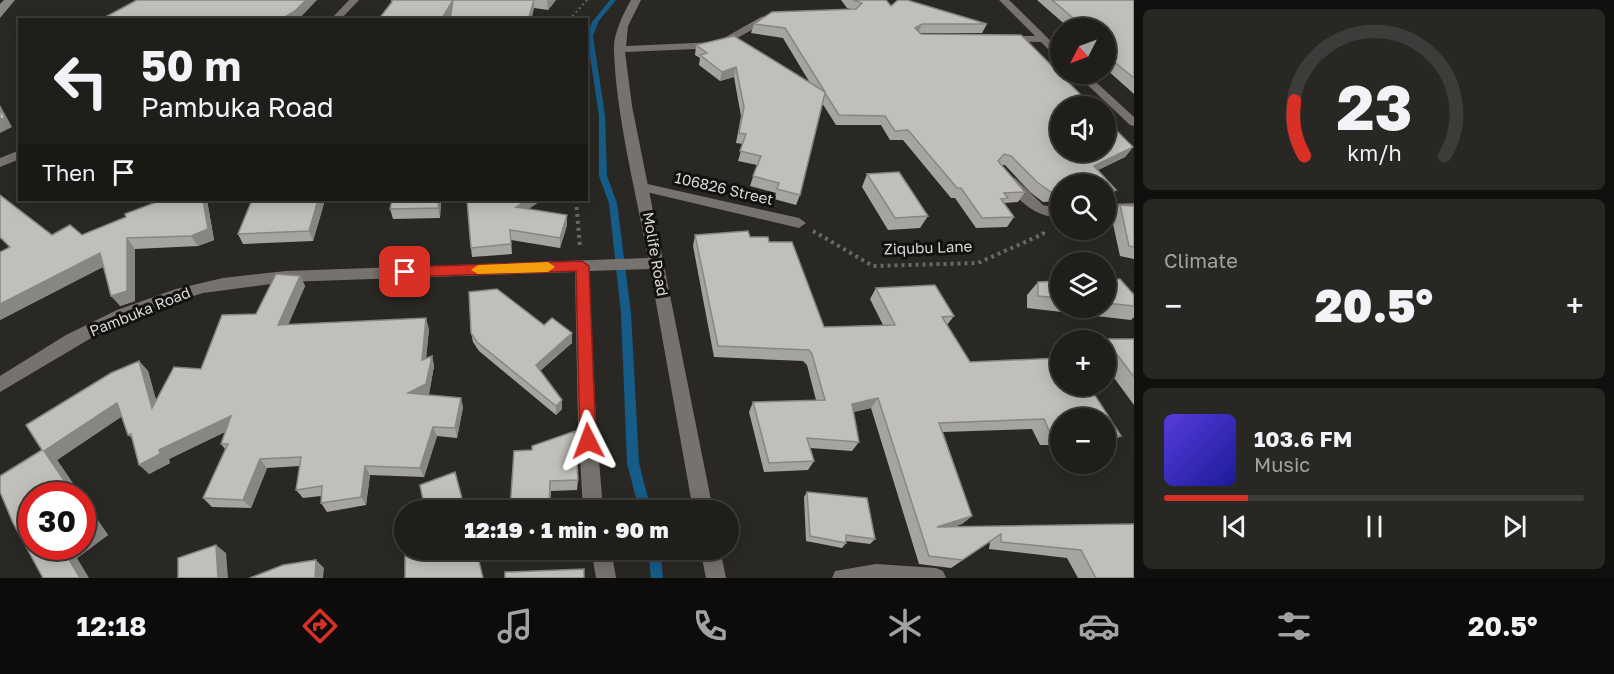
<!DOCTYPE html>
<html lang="en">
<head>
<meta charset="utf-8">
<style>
	:root { --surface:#201e1b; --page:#282724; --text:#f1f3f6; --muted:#a2a2a3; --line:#3d3c3a; --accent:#d93025 }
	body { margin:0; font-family:"Golos Text",sans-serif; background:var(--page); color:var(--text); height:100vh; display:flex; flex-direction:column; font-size:22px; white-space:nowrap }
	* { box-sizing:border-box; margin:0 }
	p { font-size:20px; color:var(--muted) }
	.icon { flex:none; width:33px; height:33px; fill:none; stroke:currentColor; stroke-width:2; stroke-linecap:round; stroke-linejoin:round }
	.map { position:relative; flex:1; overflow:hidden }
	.side { display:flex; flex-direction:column; gap:9px; padding:9px; background:#12100f; width:480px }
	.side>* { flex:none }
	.banner { position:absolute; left:18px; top:18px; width:570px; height:183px; border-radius:0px; box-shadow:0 3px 15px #0003,0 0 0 2px var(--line); background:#201e1b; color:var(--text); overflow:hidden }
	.needle { width:39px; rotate:228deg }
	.buttons { position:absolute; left:1050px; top:18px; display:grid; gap:12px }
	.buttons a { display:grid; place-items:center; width:66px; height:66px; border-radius:50%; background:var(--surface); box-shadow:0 3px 15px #0003,0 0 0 2px var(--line); font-size:30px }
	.speed { position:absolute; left:18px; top:482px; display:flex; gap:12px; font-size:30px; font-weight:700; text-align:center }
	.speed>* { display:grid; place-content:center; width:78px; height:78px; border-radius:50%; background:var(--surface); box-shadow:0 3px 15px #0003,0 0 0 2px var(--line); line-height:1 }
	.speed .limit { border:9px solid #d22; background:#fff; color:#111 }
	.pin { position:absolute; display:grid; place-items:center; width:51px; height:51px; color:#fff; margin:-26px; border-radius:12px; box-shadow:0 3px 9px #0006 }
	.me { position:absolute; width:66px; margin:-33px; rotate:357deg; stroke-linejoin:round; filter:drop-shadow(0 0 4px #0008) }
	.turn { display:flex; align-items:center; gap:21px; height:126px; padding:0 24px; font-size:27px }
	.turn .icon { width:78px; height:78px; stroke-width:2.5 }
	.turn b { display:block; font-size:42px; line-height:51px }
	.then { display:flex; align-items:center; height:57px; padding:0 24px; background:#0003; gap:12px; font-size:22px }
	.big { font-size:45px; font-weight:800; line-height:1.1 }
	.side .widget { flex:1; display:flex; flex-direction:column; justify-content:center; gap:9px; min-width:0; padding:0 21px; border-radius:9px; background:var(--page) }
	.side .dial { align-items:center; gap:0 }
	.dial svg { height:156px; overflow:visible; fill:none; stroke:var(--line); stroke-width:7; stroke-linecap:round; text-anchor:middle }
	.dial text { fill:var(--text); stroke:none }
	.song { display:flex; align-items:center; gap:18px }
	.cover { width:72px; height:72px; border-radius:9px; background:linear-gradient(135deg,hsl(250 70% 55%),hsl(240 70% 35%)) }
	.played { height:6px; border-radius:3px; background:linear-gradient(90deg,var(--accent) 20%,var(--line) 20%) }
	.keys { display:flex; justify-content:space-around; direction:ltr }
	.heat { display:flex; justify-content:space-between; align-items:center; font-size:33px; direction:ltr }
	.trip { position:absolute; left:394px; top:500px; width:345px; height:60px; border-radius:30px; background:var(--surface); box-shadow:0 3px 15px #0003,0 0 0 2px var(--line); font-weight:800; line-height:60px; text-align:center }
	.dock { display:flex; height:96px; justify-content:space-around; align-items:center; background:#0d0c0b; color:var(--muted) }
	.dock .icon { width:42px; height:42px }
	.dock .current { color:var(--accent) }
	.dock b { font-size:27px; color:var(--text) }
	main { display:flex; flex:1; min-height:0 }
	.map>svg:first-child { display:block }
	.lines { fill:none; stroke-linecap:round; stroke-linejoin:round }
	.stream { fill:#155c88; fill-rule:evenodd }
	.path-far1 { stroke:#6a6865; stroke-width:2; stroke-dasharray:2 3; stroke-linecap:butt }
	.path { stroke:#6a6865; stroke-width:4; stroke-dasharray:3 4; stroke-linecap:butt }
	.service { fill:#76736f; fill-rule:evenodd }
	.minor { fill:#76736f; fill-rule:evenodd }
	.tertiary { fill:#76736f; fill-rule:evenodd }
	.wall { fill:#a6a4a0 }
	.shaded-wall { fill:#878682 }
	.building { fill:#c1bfba; stroke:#878682; stroke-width:1.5 }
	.route { fill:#d93025; stroke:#8d1f18; stroke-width:1.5 }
	.slow { fill:#f59e0b }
	.labels { text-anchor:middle; stroke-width:6; stroke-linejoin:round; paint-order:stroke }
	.street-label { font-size:15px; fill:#dcdad8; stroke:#12110f }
</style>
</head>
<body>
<main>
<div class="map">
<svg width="1134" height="578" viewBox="0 0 1134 578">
	<rect width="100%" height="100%" fill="#2a2824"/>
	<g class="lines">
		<!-- stream -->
		<path class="stream" d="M610,0h6l-18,22 -5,14 12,80 2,60 10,27 14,110 8,150 12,47h-12l-12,-47 -6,-150 -12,-110 -10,-27v-60l-12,-80 5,-14z
			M648,549h12l3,29h-12z"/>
		<!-- path-far1 -->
		<path class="path-far1" d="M569,20l18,-20"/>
		<!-- path -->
		<path class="path" d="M576,200l4,47
			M813,231l60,35 105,-3 65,-29 1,-5"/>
		<!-- service -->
		<path class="service" d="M1010,177l5,1 28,27 17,4v8c-25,1 -42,-17 -56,-36z
			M643,183l156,35 7,5 -7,5 -161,-38 -1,-3z
			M1134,203v8l-28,1v-8z"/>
		<!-- minor -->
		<path class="minor" d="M631,0h10l-13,26 -2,20 91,-4 44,-25 20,-5 5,3 -18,6 -49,27 -94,4 7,54 81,404h-20l-43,-241 -61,2 7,151 7,88h-20l-5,-88 -3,-150 -289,10 -83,11 -48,15 -52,23 -103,61v-16l66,-41 51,-25 59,-21 47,-11 63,-7 362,-13c-12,-66 -32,-142 -34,-208 -1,-15 9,-36 17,-50z
			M999,0h10l51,50v8l-4,-1 -15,-15 -40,-1v-4l3,-1h31z
			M1076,74h11l47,43v9l-4,-1z
			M591,549h20l5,29h-20z
			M700,549h20l6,29h-20z
			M876,564l60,4 7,3 3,7h-114l3,-7z"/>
		<!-- tertiary -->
		<path class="tertiary" d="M349,0h10l-19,20h-10z
			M20,150v9l-20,8v-9z"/>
	</g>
	<!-- wall -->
	<path class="wall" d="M391,0h165l-8,10 -14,-2 -3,12h-81v-4l-2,4h-70l14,-17z
		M841,0h45l5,6 96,18 -5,9h-62l213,114 -8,10 -27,13 18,20 -8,10h-2v-16h-46v17l-17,1 -13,-10 -25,-27h-4l24,27 -7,10 -14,1 10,14 -7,10 -31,1 -21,-30h-4l-48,-58h-13l-9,-15h-45l-14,-22 -22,92 -4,10 -22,-6 2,-6 -26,-7 7,-21 -19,-4 5,-17 -7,-1 5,-27 -7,-39 -14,4 -21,-16 1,-7 -5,-3 1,-10 114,38 -27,-45 -32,-5 3,-9 96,-15 -3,-1z
		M1037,0h97v94l-28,-25v-41h-37z
		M867,174l61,42 -8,12 -32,2 -26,-43z
		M0,195l52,40h30l44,-18 36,-17h45l7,40 -16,6 -63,3v52l-15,5 -16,-40 -104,54 10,-73 -10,-9z
		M252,200h73l-12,41 -70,3 -5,-10z
		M441,200l-1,18 -47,1 -3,-10z
		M1120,205l14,1v53l-14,-3 -9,-41z
		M528,209l39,16 -7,23 -49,-8 1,14 -40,3 -1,-9z
		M748,231l2,6h18l1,5h23l32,85 59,-2 -13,-26 6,-11 59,-3 19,31 -7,9 23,37 90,-4v28h29l32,50 -14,9h-1v-27h-46v27h-20l-8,-16 -89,3 29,84 -10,8 -9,3 181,-3v54h-56l-11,-20 -78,-9 1,-7 -39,26 -32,-4 -48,-156 -18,4 6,30 -7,9 -42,-3 4,13 -6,9 -44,2 -15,-60 4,-10 63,-2 -9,-35 -4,-4 -89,-4 -21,-111 2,-11z
		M300,276l5,10 -17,38 141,5 -3,29 6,-2 2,10 -5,28 -2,1 36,12 -6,31 -20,-2 -13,41 -54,-2 -4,30 -39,7 -6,-9v-7l-18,2 -7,-8 4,-24 -33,2 -16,40 -39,-1 -9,-9 22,-49 -4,-5 4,-12 -56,27 1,4 -21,11 -17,-36 -4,-3 -6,-19 -65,44 51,75 -31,23 -34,20 -1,-128 97,-89 9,10 8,29 45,-31 55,-55z
		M1106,279l28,16v22l-3,3 -104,-12v-13l11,-13 22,-1v27h46z
		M471,333l101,10 -32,28 22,38 -6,6 -77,-64 -6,-9z
		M1104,339h30v66l-28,-38v-27h-3z
		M514,451l64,29 -1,10 -26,1 -1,19h-40z
		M807,492l68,47 -5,5 -24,-3v2l-4,5 -36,-7 -2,-44z"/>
	<!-- shaded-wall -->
	<path class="shaded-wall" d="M4,0h11l-15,18v-14z
		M306,0h11l-19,20h-18z
		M453,0l2,8 -7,12h-7z
		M534,0v8l-3,12h-3z
		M548,0h8l-8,10 -1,-9z
		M922,24l-4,9 -3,-5z
		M736,67l-2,10 -14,4 2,-9z
		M0,105l12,22 -12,6z
		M1133,147l-8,10 -39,19 8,-10z
		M203,200h4l7,40 -16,6 -7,-10z
		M318,200h7l-12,41 -4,-10z
		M439,200h2l-1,18 -2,-10z
		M527,200h15l-25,17 -1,-10z
		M567,215v10l-7,23v-10z
		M127,238l8,11v52l-15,5 -9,-10z
		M100,253l9,11 -109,56v-16z
		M300,276l5,10 -21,49 -6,-10z
		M426,318l3,11 -4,41 -3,-10z
		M572,333v10l-36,31v-9z
		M432,356l2,10 -5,28 -18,9 -3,-10z
		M139,361l9,10 13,47 -9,-10z
		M461,398l2,9 -6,31 -2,-10z
		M878,398l-7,10 -26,6 7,-10z
		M562,400v9l-6,6v-9z
		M117,403l10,10 -70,47 24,35h-7l-30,-44z
		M231,416l8,9 -70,34 1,4 -21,11 -10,-9 20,-15z
		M433,427l4,9 -13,41 -4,-9z
		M260,459l7,9 -16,40 -8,-8z
		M365,466l5,9 -4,30 -5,-8z
		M82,498l26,37 -31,23 12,20h-9l-16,-27 7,-5h11z
		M972,516l-10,8 -35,11 10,-8z
		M216,545l10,8 2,25h-10z
		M316,560l8,8 -1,10h-8z"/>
	<!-- building -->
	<path class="building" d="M137,0h169l-11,11 -15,9h-180z
		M392,0h61l-12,20h-63l14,-18z
		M453,0h81l-6,20h-78z
		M853,0h33l5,6 7,-6h9l80,24h-65l-7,4 6,6 100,1 71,71h-32v46h46v-32l27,27 -39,19 22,24h-10v-6h-46v7l-9,1 -14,-10 -26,-26 -7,-2 -6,7 27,31 -21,1 4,5 -7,1 13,18 -32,1 -21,-30h-4l-49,-58 -13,1 -10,-15 -46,-1 -14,-22 -25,102 -23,-6 2,-6 -26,-7 8,-20 -21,-5 6,-17 -7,-1 5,-26 -8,-40 -14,5 -22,-17 7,-2 -11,-8 38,-9 91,56 -40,-64 -31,-4 18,-12 84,-3 6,-6z
		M1052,0h82v78l-28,-23v-27h-21z
		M0,109l5,9 -5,1z
		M899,172l29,44 -33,2 -28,-44z
		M0,195l52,40 18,-10 12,10 44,-18 -1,-3 37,-14h41l5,29 -17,7 -64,2v53l-16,5 -11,-43 -100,51v-52l10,-5 -10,-10z
		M252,200h66l-9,31 -71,3z
		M392,200h47l-1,8 -48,1z
		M467,200h60l-11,7 51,8 -7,23 -50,-8 1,14 -40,4z
		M1120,205l14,1v41l-5,-1z
		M748,231l2,6h18l1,5h23l32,85 71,-2 -19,-37 59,-3 19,31 -12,1 28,45 90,-4v28h29l32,50h-15v-18h-46v17h-9l-7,-16 -105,4 33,93 -35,11 197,-3v54h-38l-15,-28 -80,-8v-8l-39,26 -33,-4 -51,-158 -26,6 7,38 -52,-4 7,23 -45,2 -16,-61 72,-2 -13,-46 -3,-4 -91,-4 -23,-111z
		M276,274l24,2 -22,49 148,-7 -4,42 10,-4 -6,28 -18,9 53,5 -6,30 -22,-1 -13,41 -55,-2 -4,31 -40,6 1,-17 -26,4 5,-33 -41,2 -17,41 -40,-2 25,-54h-7l10,-28 -72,34 1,4 -21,11 -8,-31 -3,1 -11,-32 -73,48 30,44h-42v51h39l-7,5 16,27h-37l-30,-55 -13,-31v-16l42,-26 -16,-25 85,-52 28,-12 13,47 22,-41 27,2 21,-54 34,-1z
		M1106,279h14l14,16v11l-28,-3z
		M1060,281v17l-22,-2v-14z
		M497,289l47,36 8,-7 20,15 -36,32 26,35 -6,6 -79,-64 -6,-9 -2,-41z
		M1104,339h30v38l-28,-37z
		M575,431l3,49 -28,1 -1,29h-39l4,-59 18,-1v-4z
		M455,472l10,38h-40l-5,-25z
		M807,492l60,6 8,41 -29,-4v8l-36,-7z
		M82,507l14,20 -14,10z
		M216,545l2,33h-40v-20z
		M405,549h71l7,29h-78z
		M316,560l-1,18h-65l33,-13z
		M584,569v9h-79v-6z"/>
	<!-- route -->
	<path class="route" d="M582,261l7,5 7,175 -2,6 -6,2 -6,-2 -2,-6 -4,-170 -171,6 -7,-5 7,-5z"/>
	<!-- slow -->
	<path class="slow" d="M548,262l7,5 -7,5 -70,2 -7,-4 7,-5z"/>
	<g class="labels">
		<!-- street labels -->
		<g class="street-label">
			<text transform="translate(724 189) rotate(13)" y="5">106826 Street</text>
			<text transform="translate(928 248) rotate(-2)" y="5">Ziqubu Lane</text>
			<text transform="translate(655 254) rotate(80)" y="5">Molife Road</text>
			<text transform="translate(140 312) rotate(-22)" y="5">Pambuka Road</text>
		</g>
	</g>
</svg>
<div class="buttons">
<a><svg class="needle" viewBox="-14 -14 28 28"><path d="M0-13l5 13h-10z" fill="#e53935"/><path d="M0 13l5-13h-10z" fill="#a2a2a3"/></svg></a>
<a><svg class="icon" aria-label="sound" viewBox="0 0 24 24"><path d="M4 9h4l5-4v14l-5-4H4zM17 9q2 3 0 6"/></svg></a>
<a><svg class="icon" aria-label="search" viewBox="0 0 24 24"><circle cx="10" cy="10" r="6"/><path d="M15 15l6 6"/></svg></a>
<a><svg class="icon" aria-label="layers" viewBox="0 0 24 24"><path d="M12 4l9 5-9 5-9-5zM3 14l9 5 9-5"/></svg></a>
<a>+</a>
<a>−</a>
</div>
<div class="speed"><div class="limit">30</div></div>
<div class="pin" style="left:405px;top:272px;background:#d93025"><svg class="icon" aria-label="arrive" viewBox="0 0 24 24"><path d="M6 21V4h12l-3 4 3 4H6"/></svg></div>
<svg class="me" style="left:588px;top:441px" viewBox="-20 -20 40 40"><path d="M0-17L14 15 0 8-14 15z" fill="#d93025" stroke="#fff" stroke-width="4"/></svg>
<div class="trip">12:19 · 1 min · 90 m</div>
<div class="banner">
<div class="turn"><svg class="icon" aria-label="left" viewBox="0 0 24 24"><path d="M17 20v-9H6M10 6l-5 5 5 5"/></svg><div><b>50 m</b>Pambuka Road</div></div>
<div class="then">Then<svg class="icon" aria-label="arrive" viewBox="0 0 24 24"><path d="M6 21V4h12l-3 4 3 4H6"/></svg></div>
</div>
</div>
<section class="side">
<div class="widget dial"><svg viewBox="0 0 100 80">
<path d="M14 69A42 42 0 1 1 86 69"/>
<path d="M14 69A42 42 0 0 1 9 41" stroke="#d93025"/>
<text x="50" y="56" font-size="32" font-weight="700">23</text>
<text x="50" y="72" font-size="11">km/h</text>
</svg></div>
<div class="widget"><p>Climate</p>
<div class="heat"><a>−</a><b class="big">20.5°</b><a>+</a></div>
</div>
<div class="widget">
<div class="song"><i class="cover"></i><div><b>103.6 FM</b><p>Music</p></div></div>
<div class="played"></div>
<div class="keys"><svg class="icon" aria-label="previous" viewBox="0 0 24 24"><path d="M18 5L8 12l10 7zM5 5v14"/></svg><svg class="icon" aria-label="pause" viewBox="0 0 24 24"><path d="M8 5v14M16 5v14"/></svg><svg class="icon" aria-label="next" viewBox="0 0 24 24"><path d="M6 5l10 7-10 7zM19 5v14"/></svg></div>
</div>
</section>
</main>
<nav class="dock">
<b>12:18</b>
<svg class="icon current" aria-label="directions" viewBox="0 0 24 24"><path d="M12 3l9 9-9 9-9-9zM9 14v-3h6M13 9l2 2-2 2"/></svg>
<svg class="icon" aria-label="music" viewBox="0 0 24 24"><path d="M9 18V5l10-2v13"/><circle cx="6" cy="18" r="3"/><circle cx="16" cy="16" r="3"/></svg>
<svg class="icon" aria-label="phone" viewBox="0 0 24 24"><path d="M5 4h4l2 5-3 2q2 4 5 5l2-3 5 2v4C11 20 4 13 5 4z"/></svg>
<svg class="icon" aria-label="climate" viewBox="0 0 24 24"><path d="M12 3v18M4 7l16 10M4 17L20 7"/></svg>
<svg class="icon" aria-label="car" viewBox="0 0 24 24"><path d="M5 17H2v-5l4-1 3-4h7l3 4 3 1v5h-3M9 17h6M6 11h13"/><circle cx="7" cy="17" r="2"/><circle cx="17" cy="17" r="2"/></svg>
<svg class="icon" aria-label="filters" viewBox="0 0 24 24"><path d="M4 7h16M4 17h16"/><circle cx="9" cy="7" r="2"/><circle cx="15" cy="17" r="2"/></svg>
<b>20.5°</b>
</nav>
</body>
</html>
